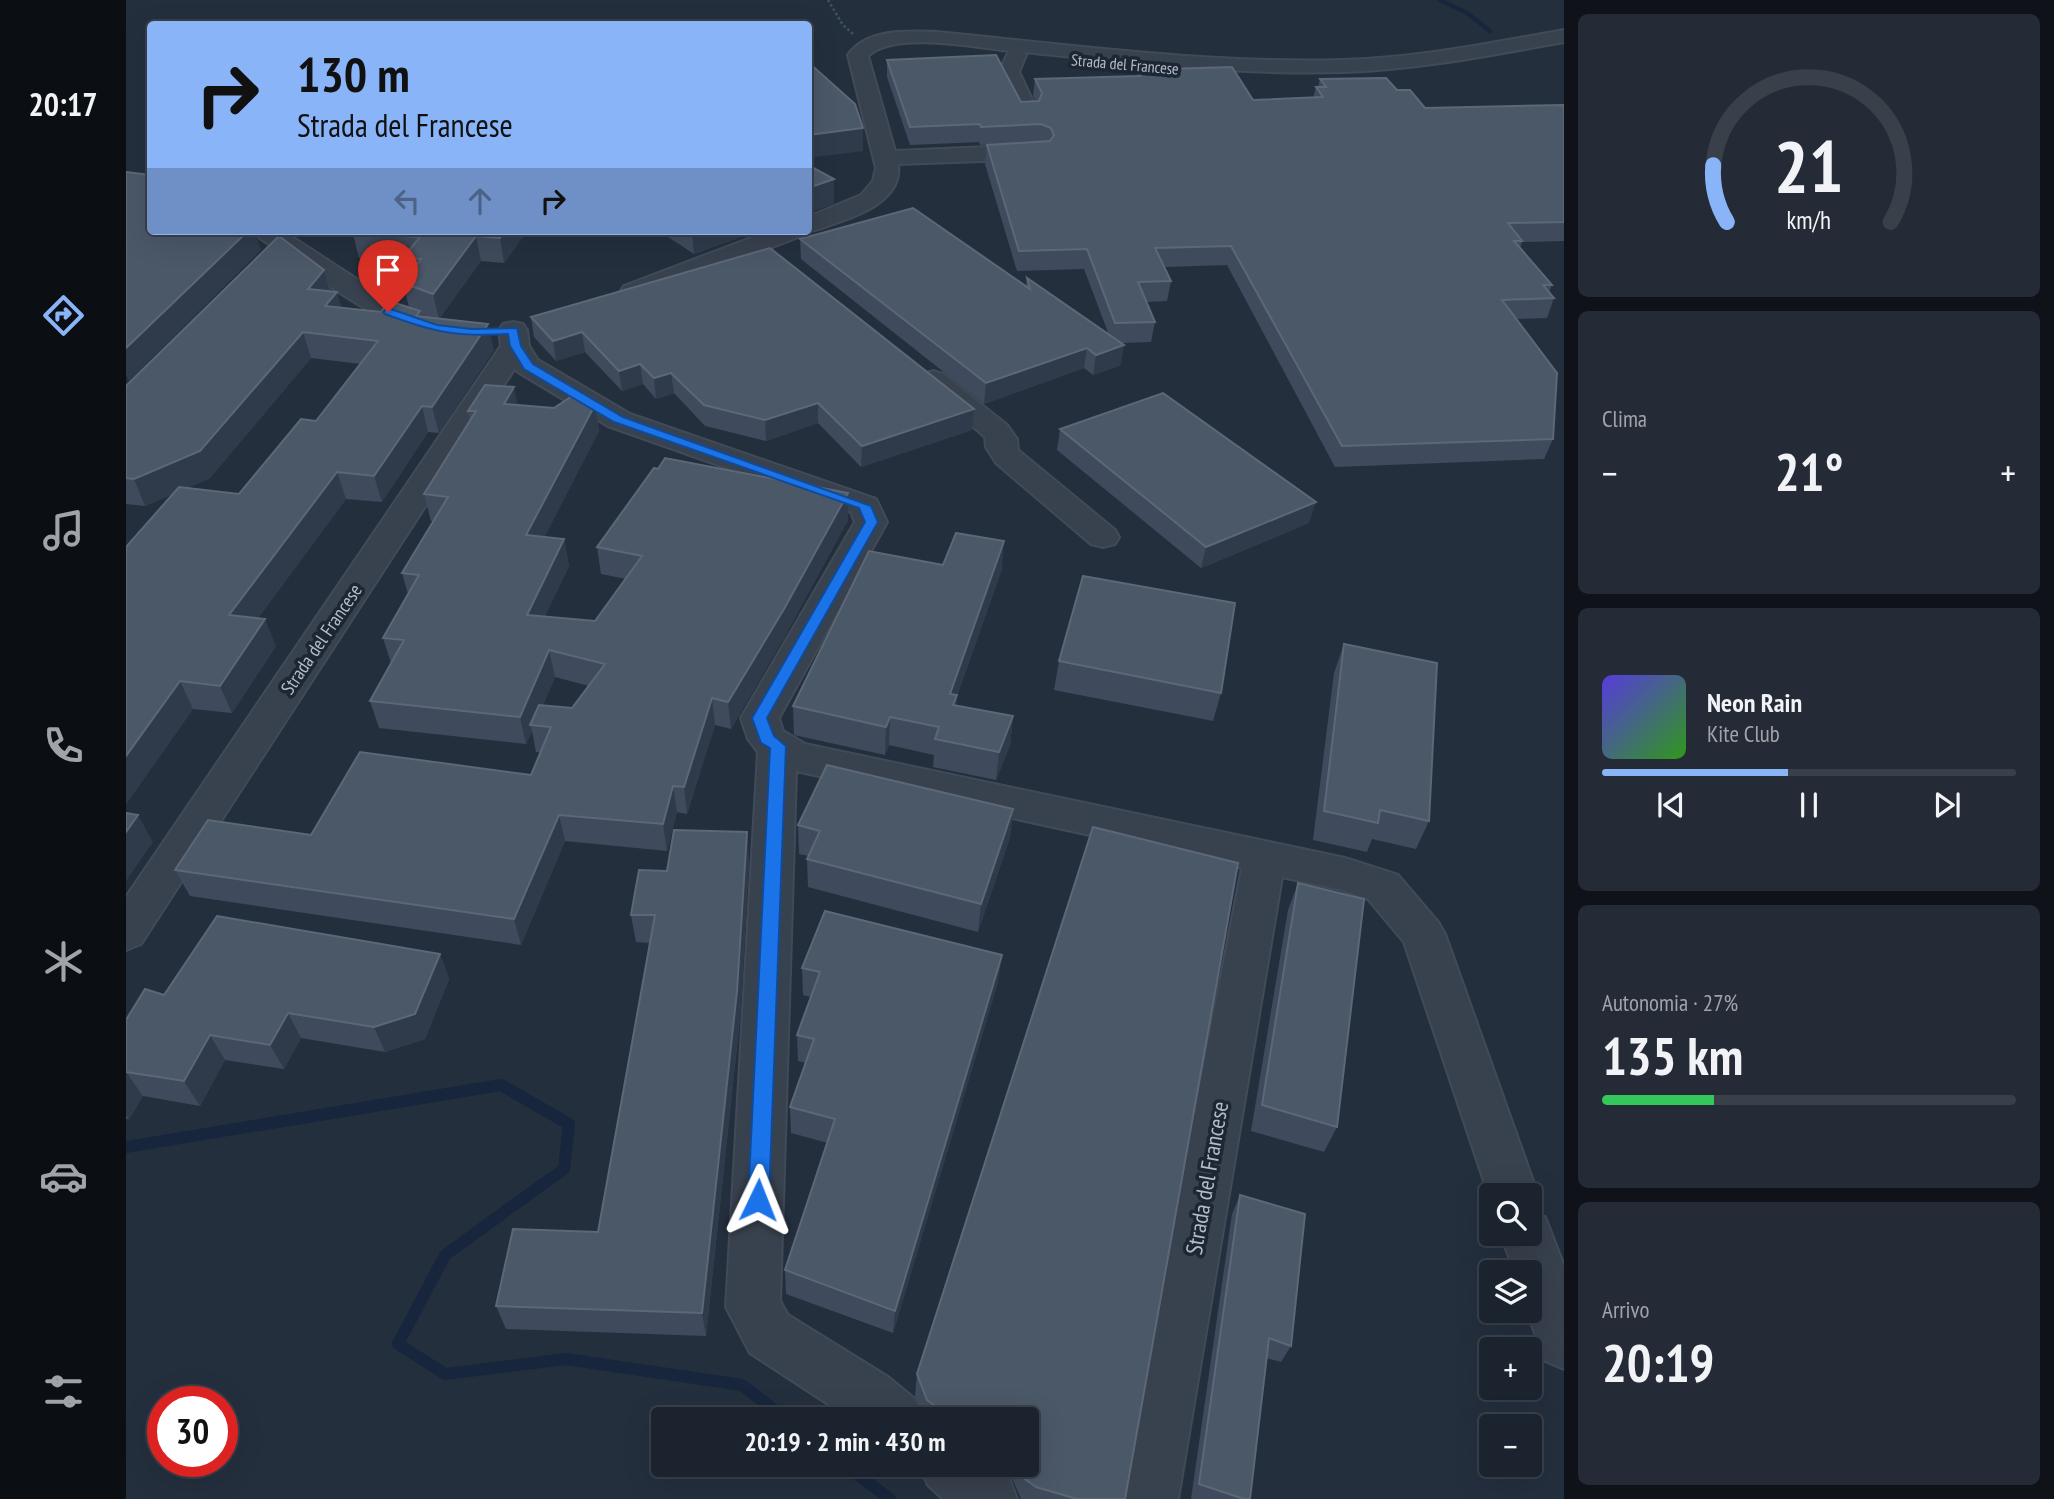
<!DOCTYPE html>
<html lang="it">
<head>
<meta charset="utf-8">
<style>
	:root { --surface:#1b232e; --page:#242b36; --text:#f1f3f6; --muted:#a0a4aa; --line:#39404a; --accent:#8ab4f8 }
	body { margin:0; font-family:"PT Sans Narrow",sans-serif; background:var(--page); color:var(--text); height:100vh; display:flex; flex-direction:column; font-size:26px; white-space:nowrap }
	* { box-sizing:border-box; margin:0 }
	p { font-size:23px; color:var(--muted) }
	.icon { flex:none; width:38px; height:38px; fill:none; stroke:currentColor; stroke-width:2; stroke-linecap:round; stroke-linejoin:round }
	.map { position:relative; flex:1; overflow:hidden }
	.side { display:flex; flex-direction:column; gap:14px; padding:14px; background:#0f1319; width:490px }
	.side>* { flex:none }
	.banner { position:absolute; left:21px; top:21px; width:665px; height:214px; border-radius:7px; box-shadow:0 7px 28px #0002,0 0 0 2px var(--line); background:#8ab4f8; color:#111; overflow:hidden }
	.controls { position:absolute; left:1353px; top:1183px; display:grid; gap:14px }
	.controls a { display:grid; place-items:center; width:63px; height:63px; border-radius:7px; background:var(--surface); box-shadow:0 7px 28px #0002,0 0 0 2px var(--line); font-size:35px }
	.speed { position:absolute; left:21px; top:1386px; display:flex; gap:14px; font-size:35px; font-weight:700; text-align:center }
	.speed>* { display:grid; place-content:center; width:91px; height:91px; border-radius:50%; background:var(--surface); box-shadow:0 7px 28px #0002,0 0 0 2px var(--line); line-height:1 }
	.speed .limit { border:10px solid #d22; background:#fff; color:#111 }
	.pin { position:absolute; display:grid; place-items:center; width:60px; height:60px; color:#fff; margin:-72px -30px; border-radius:50% 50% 50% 0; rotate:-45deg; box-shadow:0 0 7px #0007 }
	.pin .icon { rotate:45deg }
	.me { position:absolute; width:77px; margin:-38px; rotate:2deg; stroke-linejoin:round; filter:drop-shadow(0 0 5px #0008) }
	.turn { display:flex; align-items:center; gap:24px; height:147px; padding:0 35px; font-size:32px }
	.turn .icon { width:91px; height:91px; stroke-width:2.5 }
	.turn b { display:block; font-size:49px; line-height:60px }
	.lanes { display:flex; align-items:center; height:66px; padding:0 35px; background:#0003; justify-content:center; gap:35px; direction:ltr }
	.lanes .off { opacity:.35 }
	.big { font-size:52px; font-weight:700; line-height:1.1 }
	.side .card { flex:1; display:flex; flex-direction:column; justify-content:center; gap:10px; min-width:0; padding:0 24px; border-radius:10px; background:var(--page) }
	.side .dial { align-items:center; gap:0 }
	.dial svg { height:182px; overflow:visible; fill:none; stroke:var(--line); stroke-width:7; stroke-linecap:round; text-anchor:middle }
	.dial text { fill:var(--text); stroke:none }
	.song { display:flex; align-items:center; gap:21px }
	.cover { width:84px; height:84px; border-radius:10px; background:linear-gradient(135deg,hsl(250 70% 55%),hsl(110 70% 35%)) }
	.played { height:7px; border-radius:4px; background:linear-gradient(90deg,var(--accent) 45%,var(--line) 45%) }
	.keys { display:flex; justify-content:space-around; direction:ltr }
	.heat { display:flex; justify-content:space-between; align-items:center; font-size:38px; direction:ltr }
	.charge { height:10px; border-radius:5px; background:linear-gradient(90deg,#34c759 27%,var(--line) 0) }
	.trip { position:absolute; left:525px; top:1407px; width:388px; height:70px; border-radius:7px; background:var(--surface); box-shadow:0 7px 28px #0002,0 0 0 2px var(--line); font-weight:700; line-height:70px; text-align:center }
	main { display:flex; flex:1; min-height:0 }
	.dock { display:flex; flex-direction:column; width:126px; justify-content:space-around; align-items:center; background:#0b0e12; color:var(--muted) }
	.dock .icon { width:49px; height:49px }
	.dock .current { color:var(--accent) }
	.dock b { font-size:32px; color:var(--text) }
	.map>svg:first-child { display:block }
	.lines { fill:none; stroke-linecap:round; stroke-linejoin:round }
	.stream-far1 { stroke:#17263c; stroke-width:4.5 }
	.stream { stroke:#17263c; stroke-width:12 }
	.minor-casing { stroke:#414a57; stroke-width:4 }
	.path { stroke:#3f5557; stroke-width:2.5; stroke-dasharray:2.5 2.5; stroke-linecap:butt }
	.minor { fill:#38414e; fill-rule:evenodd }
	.wall { fill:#3f4b5c; fill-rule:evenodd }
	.shaded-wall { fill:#2f3b4b }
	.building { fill:#4b5868; stroke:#5c6777; stroke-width:2 }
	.route { fill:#1a73e8; stroke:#114b97; stroke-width:2 }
	.labels { text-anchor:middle; stroke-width:7; stroke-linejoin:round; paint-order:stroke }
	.far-street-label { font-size:16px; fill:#b4bcc9; stroke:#1d2633 }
	.street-label { font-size:19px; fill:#b4bcc9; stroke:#1d2633 }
	.near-street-label { font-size:23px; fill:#b4bcc9; stroke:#1d2633 }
</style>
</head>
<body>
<main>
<nav class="dock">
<b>20:17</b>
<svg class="icon current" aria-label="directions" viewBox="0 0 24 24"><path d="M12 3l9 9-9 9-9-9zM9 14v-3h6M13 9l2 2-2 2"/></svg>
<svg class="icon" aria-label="music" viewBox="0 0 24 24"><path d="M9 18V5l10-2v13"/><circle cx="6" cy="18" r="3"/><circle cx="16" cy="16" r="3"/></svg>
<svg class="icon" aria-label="phone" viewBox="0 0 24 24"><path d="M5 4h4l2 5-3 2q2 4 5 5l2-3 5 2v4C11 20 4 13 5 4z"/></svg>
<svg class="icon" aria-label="climate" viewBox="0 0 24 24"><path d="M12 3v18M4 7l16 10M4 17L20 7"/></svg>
<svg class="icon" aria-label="car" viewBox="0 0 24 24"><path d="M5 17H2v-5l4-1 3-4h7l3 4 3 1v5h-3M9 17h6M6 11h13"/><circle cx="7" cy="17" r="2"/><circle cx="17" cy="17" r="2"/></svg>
<svg class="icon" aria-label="filters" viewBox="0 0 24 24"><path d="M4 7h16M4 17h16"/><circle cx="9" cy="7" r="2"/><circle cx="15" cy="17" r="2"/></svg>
</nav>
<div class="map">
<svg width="1438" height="1499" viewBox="0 0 1438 1499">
	<rect width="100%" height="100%" fill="#242f3e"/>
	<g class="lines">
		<!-- stream-far1 -->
		<path class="stream-far1" d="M1314,0l27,13 23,18"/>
		<!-- stream -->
		<path class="stream" d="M0,1147l375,-62 68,39 -5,45 -119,86 -47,89 47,30 121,-15 176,26 44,34
			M719,1465l45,34"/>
		<defs>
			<path id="minor" d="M1438,30v12c-73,13 -147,28 -221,30 -107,3 -213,-9 -319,-20l2,3 -7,17 19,40 -3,5h-16l-3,-5 -17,-40 10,-21c-35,-4 -115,-20 -141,5l27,95 143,-6 8,2 3,5 -3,5 -8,2 -140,5c5,37 -41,52 -68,61 -8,3 -17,7 -26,6l-3,5 -159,62 -9,2 -9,-2 -4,-6 4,-6 145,-55h39v-14l53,-22 12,-14 3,-13 -28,-113c19,-27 59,-24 89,-23 135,13 271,32 407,28 74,-2 147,-17 220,-30z
				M128,231h29l115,75 45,16 4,6 -4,6c-42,10 -149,-73 -186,-98z
				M387,322l10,2 4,6 2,16 9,14 92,54 246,85 11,23 -108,196 4,13 22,13 540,114 53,17 40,47 7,12 93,261 -7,16 14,6 19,49v103l-19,-8 -18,-50h3v-39h-16l-13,-38h29v-39h-39v7l-87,-260 -36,-43 -26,-9 -60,-13 -104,622h-58l122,-631 -446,-97 -16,530 8,14 100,62 27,22 8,20h-72l-101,-66 -24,-46 32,-555 -10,-13 -7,-21 114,-196 -4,-10 -243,-86 -90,-54 -3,-4 -374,576 -15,6v-53l375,-551 -2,-16 4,-6z
				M807,371l10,3 64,51 10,14 1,11 97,80 4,7 -4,7 -12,3 -12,-3 -95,-81 -10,-16 -1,-10 -66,-57 4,-6z
				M793,1465h73l17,13 8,21h-74l-15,-14z"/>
		</defs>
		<!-- minor casing -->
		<use href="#minor" class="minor-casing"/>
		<!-- path -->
		<path class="path" d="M702,0l15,25 10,9"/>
		<!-- minor -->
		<use href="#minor" class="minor"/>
	</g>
	<!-- wall -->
	<path class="wall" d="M761,60l134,42 15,-1 -3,-5 2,-17 101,-3v-6l117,30 60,-2 3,-11h2l2,-8 77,11 28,18 139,-3v136l-42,1 -2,6 32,37 -3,7 5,6 -7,20 -31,1 37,120 -9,20 -209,8 -108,-202 -63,2 7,14 -4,20 -21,1 9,20 -4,20 -30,1v22l-28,10 -9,-7 -100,36 -183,-145 -1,-20 226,47 1,-8 82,57 -25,-66 -67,2 -32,-107 2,-19 33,-2 -40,2 -1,-3 -69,3 -23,-68z
		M181,231h220l-23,32 -23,-2 -42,58 55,31 -55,83 -11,-1 -46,70 -36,-3 -88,119 18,28 -44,67 -39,-4 -67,95v-257l47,-53 -28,12 -19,-2v-118l198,-116 7,22 10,16 40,4 28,-5 -6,-24 5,-7 -4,-16 -45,-2 -6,-24zM294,312l17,6 -16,-1zM185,358l50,6 -45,57 -77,73 -52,-6 23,-10z
		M536,231h96l-64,23 -32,-21z
		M405,317l441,113 -111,37 -43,-44 -52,18 -61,-15 -31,-33 -18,6 -13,-15 -21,7 -37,-39 -29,9 -22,-24z
		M392,405l36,3 41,-3 4,26 -55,106 20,2 5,27 -24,50 50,5 31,-42 -25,-5 -4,-27 251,-27 -63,116 -54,93 -16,-4 -28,89 -10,-2 -10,39 -102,-10 -44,104 -331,-49 -15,-26 136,-35 220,-60 9,-23h-4l-4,-21 -6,13 -147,-16 -9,-27 21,-38 -8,-25 25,-44 -6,-21 31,-52h-2l-7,-27 46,-74 -2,-9zM429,677l34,9 -17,22 -29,-3z
		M934,429l249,94 -108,45 -144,-118z
		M817,565l59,4 -45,127 -1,10 57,10 -3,29 -14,35 -63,-13 1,-12 -45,-10 -4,10 -91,-20 -1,-29z
		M1218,644l85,177 -13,28 -44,-10 -5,13 -54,-12 21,-167z
		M933,661l162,32 -8,28 -159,-31z
		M887,809l-3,28 -32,95 -170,-45 -1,-28 2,-3 -10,-2 -1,-29z
		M967,827l145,36 -113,636h-104l-10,-23 -15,-11h31v-46h-103l-9,-23 2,-22z
		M623,860l-9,158 -34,318 -200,-7 -10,-23 102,-74 52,-289 -14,-1 -5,-27 36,-44z
		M1172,883l39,244 -13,25 -73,-21 37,-221z
		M314,954l9,25 -24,60 -40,13 -84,-14 -17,31 -59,-9 -25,46 -57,-10 -14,23h-3v-99l38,-25z
		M676,968l196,14 -105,351 -107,-39 -1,-24 43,-127 -37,-10 -1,-26 16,-44 -8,-2 -1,-26 14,-38 -8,-2z
		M1114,1195l51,151 -10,16 -15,-4 -16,141h-59l41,-285z"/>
	<!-- shaded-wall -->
	<path class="shaded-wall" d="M737,128v23l-55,7v-23z
		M708,179v25l-26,9v-25z
		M122,231h7l6,19 -132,131 -3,-7v-26z
		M379,231h22l-23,32 -4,-25z
		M566,231h66l-64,23z
		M350,236l5,25 -42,58 -6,-25z
		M198,270l7,25 -23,-6z
		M211,292l7,25 -19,-11z
		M362,324l6,26 -55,83 -7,-26z
		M177,332l8,26 -101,120 -65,28 -11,-27z
		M456,332l3,20 -29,9 -3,-20z
		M998,345l-3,20 -28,10 3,-20z
		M961,348l-3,20 -100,36 2,-21z
		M514,364l3,20 -21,7 -3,-20z
		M545,373l3,20 -18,6 -2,-21z
		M388,387l5,26 -15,-9z
		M692,403v20l-52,18 -1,-21z
		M469,405l4,26 -67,131 -6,-27z
		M296,406l6,26 -46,70 -8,-26z
		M848,409l-2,21 -111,37 1,-21z
		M211,472l9,27 -106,144 -11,-28z
		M722,493v27l-63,116 -54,93 -3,-27z
		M1190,502l-7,21 -108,45 5,-21z
		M438,539l5,27 -36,75 -6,-26z
		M878,541l-2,28 -45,127 -2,28 -5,-30z
		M139,619l11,27 -44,67 -12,-27z
		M423,650l6,27 -21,48h-4l2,6 -6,13 -6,-27z
		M54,681l13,28 -67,95v-48z
		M586,698l3,27 -28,89 -3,-27z
		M887,716l-3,29 -14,35 3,-28z
		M764,717l-1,28 -4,10 1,-28z
		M547,786l4,26 -10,39 -4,-27z
		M887,809l-3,28 -32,95 3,-28z
		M12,815l15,27 -27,39v-49z
		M433,815l6,26 -44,104 -7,-26z
		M621,832l2,28 -9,158 -34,318 -4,-23z
		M314,954l9,25 -24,60 -40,13 -11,-25z
		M876,955l-4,27 -105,351 2,-22z
		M162,1013l13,25 -17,31 -14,-24z
		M84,1035l15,25 -25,46 -16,-25z
		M0,1072l17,24 -14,23 -3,-4z"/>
	<!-- building -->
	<path class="building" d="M870,55l25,47 18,-1 3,-8 -7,-14 105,-3 -4,-6 96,-3 21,33 70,-3 -7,-10h10l-6,-8 66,-1 11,12h13l15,18 139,-3v117l-56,1 14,18h-8l38,44h-9l11,13 -52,2 55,73 -4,66 -211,7 -111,-200 -76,2 16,33 -33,1 17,40 -40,1 -28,-74 -68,2 -32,-106 63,-4 4,-6 -3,-7 -10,-4 -60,3 -1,-3 -70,3 -23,-67z
		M682,62l47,42 8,24 -55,7z
		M682,165l26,14 -26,9z
		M0,172l24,3v56h98l-122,117z
		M787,208l117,81 -3,-11 97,67 -28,10 -9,-7 -101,35 -186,-144z
		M228,231h151l-5,7 -24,-2 -43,58 -30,-11 18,-24 -18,-1 17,-21 -67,-4z
		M153,236l45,34 -16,19 29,3 -12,14 56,6 8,-11 31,10 -4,5 72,8 -56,83 -10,-1 -48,70 -37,-4 -108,143 36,4 -45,67 -40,-5 -54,75v-209l53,-60 60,7 62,-75 15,2 62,-80 -75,-9 -103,119 -66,28 -8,-1v-92z
		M644,248l204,161 -112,37 -44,-43 -53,17 -61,-15 -33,-32 -17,5 -14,-14 -21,7 -37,-39 -29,9 -22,-24z
		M359,385l29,2 -10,17 50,4 21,-14 20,11 -69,130 38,4 -37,76 68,6 47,-65 -45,-9 57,-79 4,1 7,-11 183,35 -64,116 -56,93 -16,-4 -28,89 -11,-1 -10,38 -104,-9 -45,104 -339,-49 33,-50 103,15 49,-83 171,23 20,-48 -21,-2 9,-20 33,3 33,-44 -56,-14 -29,67 -150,-16 34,-61 -21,-2 36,-63 -17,-2 46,-76 -24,-3 52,-83h-8z
		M1037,393l153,109 -110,45 -146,-118z
		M830,533l48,8 -54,153 7,1 -4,10 60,11 -14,36 -64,-13 4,-12 -49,-10 -4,10 -93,-21 76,-155 74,14z
		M957,576l152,27 -14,90 -162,-32z
		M1218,644l93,19 -8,158 -49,-11 -2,13 -54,-12z
		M701,765l186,44 -32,95 -174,-45 13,-28 -22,-6z
		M0,813l12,2 -12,17z
		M967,827l145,36 -113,636h-48l-41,-12 -11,-8 -6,-14h8v-46h-75l-25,-19 -10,-26z
		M548,830l73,2 -10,159 -35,322 -206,-7 17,-77 85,3 57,-317h-24l8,-45 28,1z
		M1172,883l66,16 -27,228 -75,-22z
		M699,911l177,44 -107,356 -110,-41 50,-151 -45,-12 24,-68 -17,-4 23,-63 -18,-4z
		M91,916l223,38 -25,60 -41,13 -86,-14 -18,32 -60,-10 -26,46 -58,-9v-52l19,-31 19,6z
		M1114,1195l65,19 -14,132 -22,-8 -19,161h-6l-45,-15z"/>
	<!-- route -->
	<path class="route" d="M262,308l49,17 35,4 45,-1 4,18 12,18 90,53 248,89 7,16 -111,196 7,18 12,10 -17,454 -4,7 -7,3 -7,-3 -3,-7 22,-452 -9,-5 -9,-25 113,-196 -6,-14 -245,-86 -90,-53 -14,-23 -2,-12c-53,3 -75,-2 -123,-20l-2,-2z"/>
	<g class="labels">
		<!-- far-street labels -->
		<g class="far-street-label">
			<text transform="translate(999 64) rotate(5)" y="6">Strada del Francese</text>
		</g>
		<!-- street labels -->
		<g class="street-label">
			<text transform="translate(195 639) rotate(-56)" y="7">Strada del Francese</text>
		</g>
		<!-- near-street labels -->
		<g class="near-street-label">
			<text transform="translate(1081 1178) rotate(-80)" y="8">Strada del Francese</text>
		</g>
	</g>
</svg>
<div class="controls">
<a><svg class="icon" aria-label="search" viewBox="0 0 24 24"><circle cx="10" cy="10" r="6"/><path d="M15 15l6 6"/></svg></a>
<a><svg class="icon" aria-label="layers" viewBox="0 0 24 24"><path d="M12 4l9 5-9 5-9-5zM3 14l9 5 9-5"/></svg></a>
<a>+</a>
<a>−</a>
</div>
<div class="speed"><div class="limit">30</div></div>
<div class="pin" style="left:262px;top:312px;background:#d93025"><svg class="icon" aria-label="arrive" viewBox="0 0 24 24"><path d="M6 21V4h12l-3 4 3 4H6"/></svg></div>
<svg class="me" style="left:632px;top:1200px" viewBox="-20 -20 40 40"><path d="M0-17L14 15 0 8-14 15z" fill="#1a73e8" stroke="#fff" stroke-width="4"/></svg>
<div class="trip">20:19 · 2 min · 430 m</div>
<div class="banner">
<div class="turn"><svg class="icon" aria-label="right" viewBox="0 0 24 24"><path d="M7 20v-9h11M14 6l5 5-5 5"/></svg><div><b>130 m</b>Strada del Francese</div></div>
<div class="lanes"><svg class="icon off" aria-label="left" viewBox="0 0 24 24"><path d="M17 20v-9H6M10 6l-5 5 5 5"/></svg><svg class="icon off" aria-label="ahead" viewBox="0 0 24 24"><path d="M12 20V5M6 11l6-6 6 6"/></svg><svg class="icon" aria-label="right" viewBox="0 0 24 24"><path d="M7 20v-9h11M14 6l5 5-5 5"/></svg></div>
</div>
</div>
<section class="side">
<div class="card dial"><svg viewBox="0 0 100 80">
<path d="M14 69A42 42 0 1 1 86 69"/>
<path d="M14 69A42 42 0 0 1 8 44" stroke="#8ab4f8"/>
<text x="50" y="56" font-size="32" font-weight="700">21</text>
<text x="50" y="72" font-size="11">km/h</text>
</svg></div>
<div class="card"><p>Clima</p>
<div class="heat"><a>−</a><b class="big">21°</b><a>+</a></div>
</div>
<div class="card">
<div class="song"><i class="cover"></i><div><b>Neon Rain</b><p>Kite Club</p></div></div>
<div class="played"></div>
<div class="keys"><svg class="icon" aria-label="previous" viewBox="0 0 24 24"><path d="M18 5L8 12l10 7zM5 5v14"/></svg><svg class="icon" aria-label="pause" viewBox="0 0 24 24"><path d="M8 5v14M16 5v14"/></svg><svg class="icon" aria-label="next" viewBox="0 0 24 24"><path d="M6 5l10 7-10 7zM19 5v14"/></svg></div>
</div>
<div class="card"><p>Autonomia · 27%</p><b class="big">135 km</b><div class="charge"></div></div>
<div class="card"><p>Arrivo</p><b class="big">20:19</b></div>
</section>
</main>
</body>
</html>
